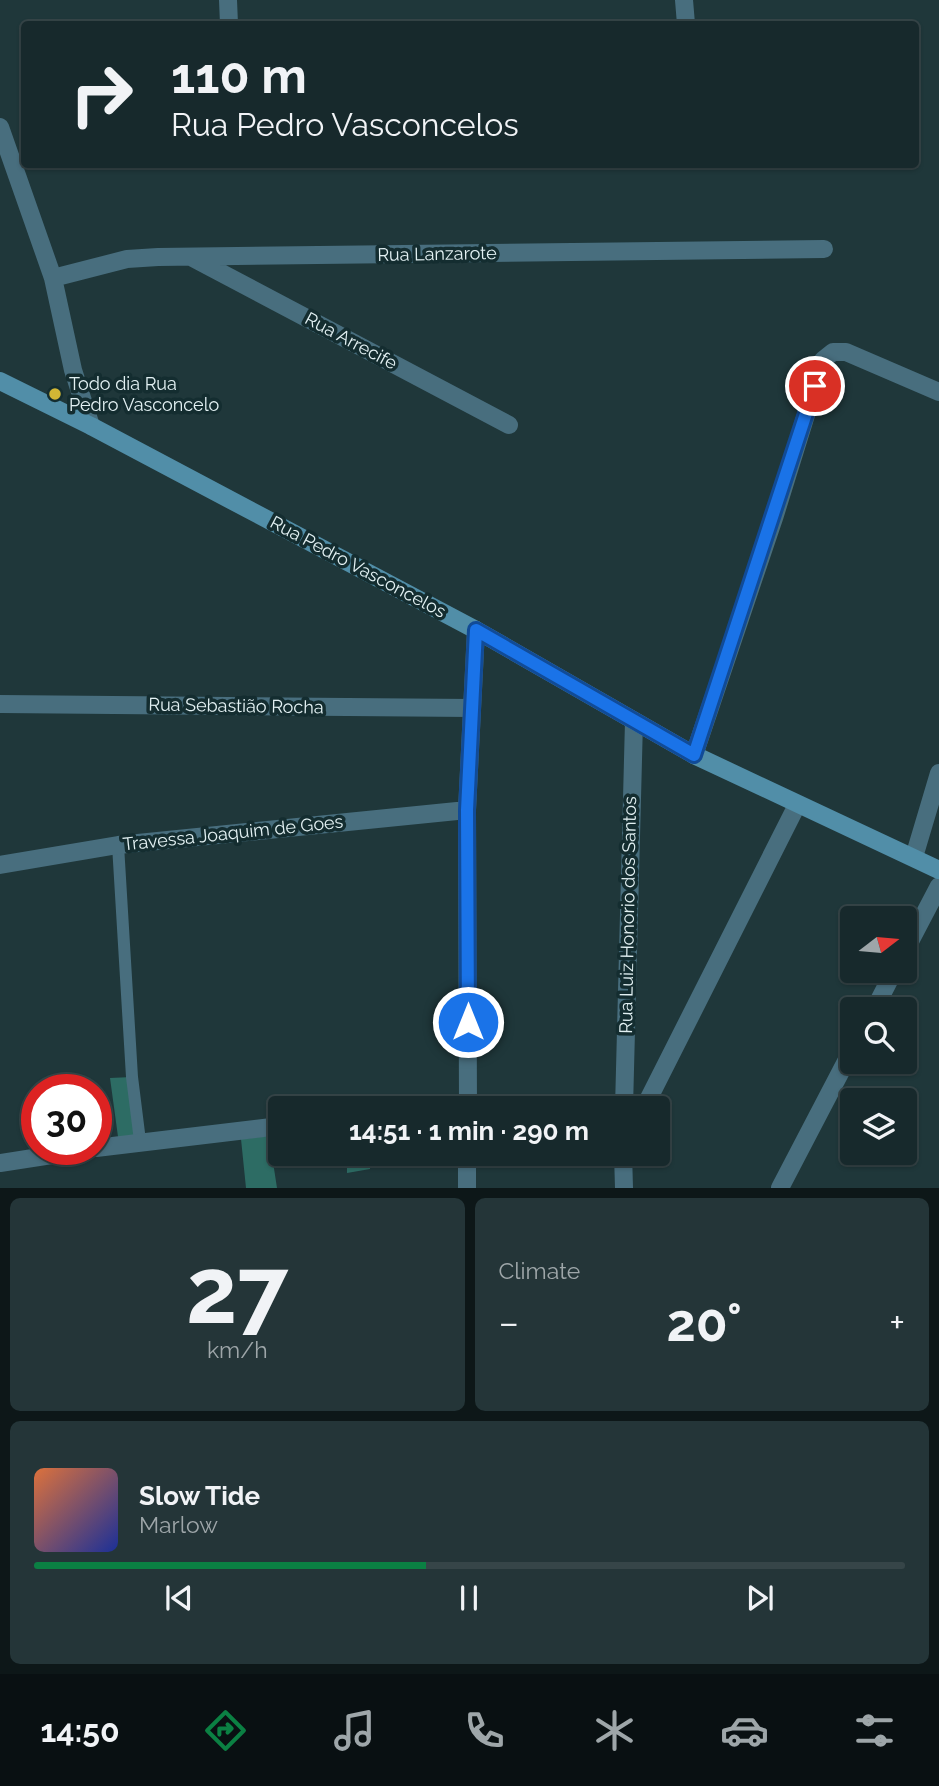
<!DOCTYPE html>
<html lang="en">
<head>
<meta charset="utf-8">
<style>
	:root { --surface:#17292c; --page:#243538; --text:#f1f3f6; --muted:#9ea6a9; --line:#364548; --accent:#0b8043 }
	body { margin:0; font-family:Raleway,sans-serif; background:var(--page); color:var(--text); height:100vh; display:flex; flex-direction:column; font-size:26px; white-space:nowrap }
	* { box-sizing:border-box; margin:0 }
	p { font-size:23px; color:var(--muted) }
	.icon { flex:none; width:38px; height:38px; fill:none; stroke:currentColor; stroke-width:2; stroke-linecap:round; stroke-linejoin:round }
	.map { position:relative; height:1188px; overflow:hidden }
	.details { display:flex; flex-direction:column; gap:10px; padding:10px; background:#0d1718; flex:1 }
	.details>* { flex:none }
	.guide { position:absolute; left:21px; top:21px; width:898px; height:147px; border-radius:7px; box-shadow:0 2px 5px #0004,0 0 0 2px var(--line); background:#17292c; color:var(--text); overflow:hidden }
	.needle { width:46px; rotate:74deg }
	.fabs { position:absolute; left:840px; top:906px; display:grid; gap:14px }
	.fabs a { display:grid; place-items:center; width:77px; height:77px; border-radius:7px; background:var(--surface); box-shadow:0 2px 5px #0004,0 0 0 2px var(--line); font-size:35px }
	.speed { position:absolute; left:21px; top:1074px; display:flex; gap:14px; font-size:35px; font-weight:700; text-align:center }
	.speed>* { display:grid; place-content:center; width:91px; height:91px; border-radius:50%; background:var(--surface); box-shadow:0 2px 5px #0004,0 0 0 2px var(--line); line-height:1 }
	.speed .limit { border:10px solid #d22; background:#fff; color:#111 }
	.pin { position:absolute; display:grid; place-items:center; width:60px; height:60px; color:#fff; margin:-30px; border:4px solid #fff; border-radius:50%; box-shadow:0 2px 7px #0007 }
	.me { position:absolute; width:77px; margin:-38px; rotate:0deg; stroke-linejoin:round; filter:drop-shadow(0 0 5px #0008) }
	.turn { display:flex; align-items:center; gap:24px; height:147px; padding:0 35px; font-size:32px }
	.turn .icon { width:91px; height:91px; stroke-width:2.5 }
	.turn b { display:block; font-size:49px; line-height:60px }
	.big { font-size:52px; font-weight:700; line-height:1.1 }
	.details .widget { flex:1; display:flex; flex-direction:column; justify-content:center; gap:10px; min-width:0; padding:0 24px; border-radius:10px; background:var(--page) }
	.details .dial { align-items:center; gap:0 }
	.dial b { font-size:91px; line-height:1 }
	.song { display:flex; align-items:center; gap:21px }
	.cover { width:84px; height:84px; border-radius:10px; background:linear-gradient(135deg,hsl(20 70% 55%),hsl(230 70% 35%)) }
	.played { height:7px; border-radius:4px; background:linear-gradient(90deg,var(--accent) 45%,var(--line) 45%) }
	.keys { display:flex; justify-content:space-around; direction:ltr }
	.heat { display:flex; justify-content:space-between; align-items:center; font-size:38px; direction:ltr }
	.details .tiles { flex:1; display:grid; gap:10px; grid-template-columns:1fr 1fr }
	.widget:last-child { grid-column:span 2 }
	.trip { position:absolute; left:268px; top:1096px; width:402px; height:70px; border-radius:7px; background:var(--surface); box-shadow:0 2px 5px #0004,0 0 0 2px var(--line); font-weight:700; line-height:70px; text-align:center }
	.dock { display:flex; height:112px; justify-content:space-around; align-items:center; background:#091012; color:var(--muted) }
	.dock .icon { width:49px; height:49px }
	.dock .current { color:var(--accent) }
	.dock b { font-size:32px; color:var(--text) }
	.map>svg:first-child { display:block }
	.building { fill:#2d6c64 }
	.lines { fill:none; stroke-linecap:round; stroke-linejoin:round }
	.service { stroke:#486e7e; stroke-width:12 }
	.minor { stroke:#486e7e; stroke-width:18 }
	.secondary { stroke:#518ea8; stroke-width:18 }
	.route-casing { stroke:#114b97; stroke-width:18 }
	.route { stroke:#1a73e8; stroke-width:12 }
	.poi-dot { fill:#d2b735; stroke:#142d30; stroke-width:2.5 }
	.labels { text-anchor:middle; stroke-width:7; stroke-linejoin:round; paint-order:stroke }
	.street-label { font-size:18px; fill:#e3f1f3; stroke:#142d30 }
	.poi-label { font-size:18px; fill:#e3f1f3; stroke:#142d30; text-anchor:start }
</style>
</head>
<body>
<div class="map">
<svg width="939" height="1188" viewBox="0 0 939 1188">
	<rect width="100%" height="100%" fill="#1f373a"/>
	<!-- building -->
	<path class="building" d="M132,1077l8,64 -21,3 -9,-66z
		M269,1136l8,52h-31l-5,-49z
		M347,1153h23v16l-23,4z"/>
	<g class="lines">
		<!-- service -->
		<path class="service" d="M118,845l14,232 8,64"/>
		<!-- minor -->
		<path class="minor" d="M228,0l1,24
			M684,0l2,24
			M0,127l53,151 20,92 18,56
			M193,258l316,167
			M53,278l74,-19 31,-2 666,-8
			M0,704l472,4
			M694,755l81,-240 48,-155 10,-8h13l93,40
			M914,857l25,-84
			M0,865l118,-20 349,-35
			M905,951l34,-65
			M874,1010l20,-39
			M429,1108l39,-6
			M468,1108l-1,-298 9,-180
			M624,1108l10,-387
			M644,1108l153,-303
			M96,1148l184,-22
			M623,1153l1,35
			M0,1163l84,-13
			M467,1188v-35
			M780,1188l72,-138"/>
		<!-- secondary -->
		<path class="secondary" d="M0,381l91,45 385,204 218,125 245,115"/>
	</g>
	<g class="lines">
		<defs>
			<path id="route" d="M468,1022l-1,-212 9,-180 218,125 121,-369"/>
		</defs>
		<!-- route casing -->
		<use href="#route" class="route-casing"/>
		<!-- route -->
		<use href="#route" class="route"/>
	</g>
	<!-- markers -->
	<circle class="poi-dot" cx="55" cy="394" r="7"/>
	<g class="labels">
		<!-- street labels -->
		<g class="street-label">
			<text transform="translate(437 254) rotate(-1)" y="6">Rua Lanzarote</text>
			<text transform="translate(351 341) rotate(28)" y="6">Rua Arrecife</text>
			<text transform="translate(358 567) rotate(28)" y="6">Rua Pedro Vasconcelos</text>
			<text transform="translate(236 706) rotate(1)" y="6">Rua Sebastião Rocha</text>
			<text transform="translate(233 833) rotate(-6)" y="6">Travessa Joaquim de Goes</text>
			<text transform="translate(628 915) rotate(-89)" y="6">Rua Luiz Honorio dos Santos</text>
		</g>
		<!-- poi labels -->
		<g class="poi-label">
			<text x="69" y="390">Todo dia Rua<tspan x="69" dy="21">Pedro Vasconcelo</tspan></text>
		</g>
	</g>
</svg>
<div class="fabs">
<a><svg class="needle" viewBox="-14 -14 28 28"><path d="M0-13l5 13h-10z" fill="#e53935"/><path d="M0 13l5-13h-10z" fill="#9ea6a9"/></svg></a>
<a><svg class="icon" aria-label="search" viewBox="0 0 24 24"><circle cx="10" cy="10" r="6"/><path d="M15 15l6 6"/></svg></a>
<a><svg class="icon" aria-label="layers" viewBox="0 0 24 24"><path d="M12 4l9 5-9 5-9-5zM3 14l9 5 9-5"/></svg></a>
</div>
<div class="speed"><div class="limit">30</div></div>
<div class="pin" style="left:815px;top:386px;background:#d93025"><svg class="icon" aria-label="arrive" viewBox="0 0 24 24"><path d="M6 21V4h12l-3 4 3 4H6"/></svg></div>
<svg class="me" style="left:468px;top:1022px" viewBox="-20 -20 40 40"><circle r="17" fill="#1a73e8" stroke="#fff" stroke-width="3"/><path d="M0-11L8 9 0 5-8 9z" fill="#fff"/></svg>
<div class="trip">14:51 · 1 min · 290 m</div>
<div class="guide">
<div class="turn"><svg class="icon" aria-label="right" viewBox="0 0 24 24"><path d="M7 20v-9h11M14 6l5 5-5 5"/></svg><div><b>110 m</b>Rua Pedro Vasconcelos</div></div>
</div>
</div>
<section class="details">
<div class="tiles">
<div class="widget dial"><b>27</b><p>km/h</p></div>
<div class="widget"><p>Climate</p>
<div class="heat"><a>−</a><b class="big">20°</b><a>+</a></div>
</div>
<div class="widget">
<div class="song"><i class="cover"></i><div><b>Slow Tide</b><p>Marlow</p></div></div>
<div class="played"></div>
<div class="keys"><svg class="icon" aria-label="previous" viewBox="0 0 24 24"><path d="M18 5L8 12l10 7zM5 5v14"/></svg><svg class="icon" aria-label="pause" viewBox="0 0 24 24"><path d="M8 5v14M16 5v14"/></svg><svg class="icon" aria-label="next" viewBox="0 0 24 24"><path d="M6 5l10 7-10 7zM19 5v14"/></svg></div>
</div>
</div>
</section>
<nav class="dock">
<b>14:50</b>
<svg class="icon current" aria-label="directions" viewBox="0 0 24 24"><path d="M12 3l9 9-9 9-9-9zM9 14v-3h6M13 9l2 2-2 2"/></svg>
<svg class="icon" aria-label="music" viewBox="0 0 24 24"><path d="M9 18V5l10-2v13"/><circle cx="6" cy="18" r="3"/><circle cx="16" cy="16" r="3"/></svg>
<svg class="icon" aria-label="phone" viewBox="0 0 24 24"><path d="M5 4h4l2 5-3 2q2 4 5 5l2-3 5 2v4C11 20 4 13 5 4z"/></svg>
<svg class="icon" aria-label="climate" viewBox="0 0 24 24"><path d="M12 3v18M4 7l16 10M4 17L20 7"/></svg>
<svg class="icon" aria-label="car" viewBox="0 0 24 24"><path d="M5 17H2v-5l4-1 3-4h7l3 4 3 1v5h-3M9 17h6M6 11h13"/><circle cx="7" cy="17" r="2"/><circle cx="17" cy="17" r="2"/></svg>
<svg class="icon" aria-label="filters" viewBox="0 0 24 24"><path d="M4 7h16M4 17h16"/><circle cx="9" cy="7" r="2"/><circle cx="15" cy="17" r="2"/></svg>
</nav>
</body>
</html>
